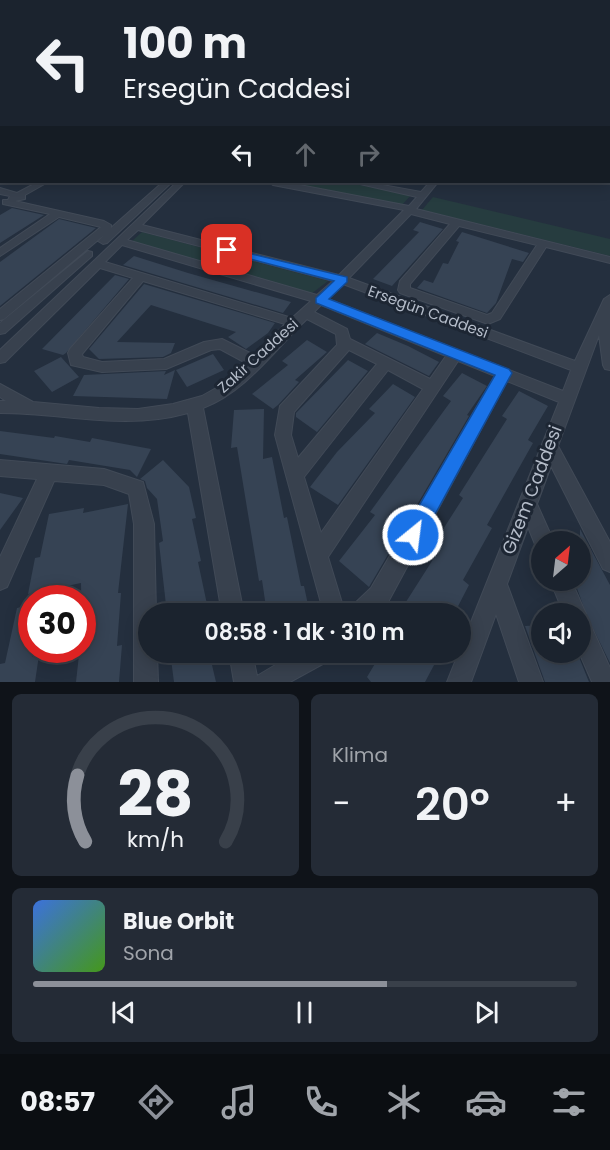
<!DOCTYPE html>
<html lang="tr">
<head>
<meta charset="utf-8">
<style>
	:root { --surface:#1b232e; --page:#242b36; --text:#f1f3f6; --muted:#a0a4aa; --line:#39404a; --accent:#8c9099 }
	body { margin:0; font-family:Poppins,sans-serif; background:var(--page); color:var(--text); height:100vh; display:flex; flex-direction:column; font-size:22px; white-space:nowrap }
	* { box-sizing:border-box; margin:0 }
	p { font-size:20px; color:var(--muted) }
	.icon { flex:none; width:33px; height:33px; fill:none; stroke:currentColor; stroke-width:2; stroke-linecap:round; stroke-linejoin:round }
	.map { position:relative; height:682px; overflow:hidden }
	.drawer { display:flex; flex-direction:column; gap:12px; padding:12px; background:#0f1319; flex:1 }
	.drawer>* { flex:none }
	.top-card { position:absolute; left:0px; top:0px; width:610px; height:183px; box-shadow:0 3px 15px #0003,0 0 0 2px var(--line); background:#1b232e; color:var(--text); overflow:hidden }
	.needle { width:39px; rotate:28deg }
	.controls { position:absolute; left:531px; top:531px; display:grid; gap:12px }
	.controls a { display:grid; place-items:center; width:60px; height:60px; border-radius:50%; background:var(--surface); box-shadow:0 3px 15px #0003,0 0 0 2px var(--line); font-size:30px }
	.speed { position:absolute; left:18px; top:585px; display:flex; gap:12px; font-size:30px; font-weight:700; text-align:center }
	.speed>* { display:grid; place-content:center; width:78px; height:78px; border-radius:50%; background:var(--surface); box-shadow:0 3px 15px #0003,0 0 0 2px var(--line); line-height:1 }
	.speed .limit { border:9px solid #d22; background:#fff; color:#111 }
	.pin { position:absolute; display:grid; place-items:center; width:51px; height:51px; color:#fff; margin:-26px; border-radius:12px; box-shadow:0 3px 9px #0006 }
	.me { position:absolute; width:66px; margin:-33px; rotate:29deg; stroke-linejoin:round; filter:drop-shadow(0 0 4px #0008) }
	.turn { display:flex; align-items:center; gap:21px; height:126px; padding:0 24px; font-size:27px }
	.turn .icon { width:78px; height:78px; stroke-width:2.5 }
	.turn b { display:block; font-size:42px; line-height:51px }
	.lanes { display:flex; align-items:center; height:57px; padding:0 24px; background:#0003; justify-content:center; gap:30px; direction:ltr }
	.lanes .off { opacity:.35 }
	.big { font-size:45px; font-weight:600; line-height:1.1 }
	.drawer .tile { flex:1; display:flex; flex-direction:column; justify-content:center; gap:9px; min-width:0; padding:0 21px; border-radius:9px; background:var(--page) }
	.drawer .dial { align-items:center; gap:0 }
	.dial svg { height:156px; overflow:visible; fill:none; stroke:var(--line); stroke-width:7; stroke-linecap:round; text-anchor:middle }
	.dial text { fill:var(--text); stroke:none }
	.song { display:flex; align-items:center; gap:18px }
	.cover { width:72px; height:72px; border-radius:9px; background:linear-gradient(135deg,hsl(220 70% 55%),hsl(100 70% 35%)) }
	.played { height:6px; border-radius:3px; background:linear-gradient(90deg,var(--accent) 65%,var(--line) 65%) }
	.keys { display:flex; justify-content:space-around; direction:ltr }
	.heat { display:flex; justify-content:space-between; align-items:center; font-size:33px; direction:ltr }
	.drawer .tiles { flex:1; display:grid; gap:12px; grid-template-columns:1fr 1fr }
	.tile:last-child { grid-column:span 2 }
	.trip { position:absolute; left:138px; top:603px; width:333px; height:60px; border-radius:30px; background:var(--surface); box-shadow:0 3px 15px #0003,0 0 0 2px var(--line); font-weight:600; line-height:60px; text-align:center }
	.dock { display:flex; height:96px; justify-content:space-around; align-items:center; background:#0b0e12; color:var(--muted) }
	.dock .icon { width:42px; height:42px }
	.dock .selected { color:var(--accent) }
	.dock b { font-size:27px; color:var(--text) }
	.map>svg:first-child { display:block }
	.green { fill:#263c3f }
	.building { fill:#364354 }
	.lines { fill:none; stroke-linecap:round; stroke-linejoin:round }
	.minor-casing { stroke:#414a57; stroke-width:2 }
	.minor { fill:#38414e; fill-rule:evenodd }
	.route { fill:#1a73e8; stroke:#114b97; stroke-width:1.5 }
	.labels { text-anchor:middle; stroke-width:6; stroke-linejoin:round; paint-order:stroke }
	.street-label { font-size:15px; fill:#b4bcc9; stroke:#1d2633 }
	.near-street-label { font-size:18px; fill:#b4bcc9; stroke:#1d2633 }
</style>
</head>
<body>
<div class="map">
<svg width="610" height="682" viewBox="0 0 610 682">
	<rect width="100%" height="100%" fill="#242f3e"/>
	<!-- green -->
	<path class="green" d="M283,182h61l67,13 -9,10z
		M433,197l177,42v17l-188,-46z
		M142,232l186,49 -17,13 -180,-52z"/>
	<!-- building -->
	<path class="building" d="M12,208l32,7 -44,28v-28z
		M59,219l37,9 -96,78v-44z
		M420,222l23,7 -51,57 -19,-7 46,-47 -6,-2z
		M462,232l67,21 -6,9 -11,-3 -16,44 -9,10 -70,-25 7,-8 9,3 10,-20 5,1 11,-22 -3,-1z
		M134,256l54,17 103,29 -8,11 -160,-48z
		M115,275l14,4 -63,74 -3,2 -21,-6z
		M144,284l131,39 -7,10 -22,16 -18,-12 8,-5 -85,-27 -34,37 58,1 -4,10 -8,4 -64,2 -10,-10z
		M377,333l31,13 31,16 -10,14 -64,-32z
		M307,340l20,12 -32,28 4,2 -21,23 -5,4 -21,-15 36,-29 -6,-4z
		M213,354l11,16 -37,17 -11,-17z
		M61,357l18,20 -27,15 -18,-21z
		M348,360l20,11 -51,61 -21,-15v-4z
		M175,370l-8,29 -94,-3 11,-21 82,-4 -2,4z
		M462,373l25,13 -20,29 2,1 -100,171 -30,-26 36,-46 -5,-3 81,-111 -8,-5z
		M393,384l22,13 -77,108 -28,-18 27,-35 38,-39 -6,-4z
		M519,391l29,15 -20,34 5,3 -46,82 5,3 -29,52 6,5 -15,29h-41l-9,-9 35,-55 -6,-5 30,-47 -4,-3 48,-76 -5,-3z
		M264,409l-1,50 9,-2 12,61 3,-1 14,69h3l6,28h-43l-5,-34 -3,1 -22,-134 -6,1 3,-38z
		M0,431l54,7 1,-2 35,6 2,-4 59,11 -14,28 -7,-7 -61,-10 -2,4 -67,-10z
		M163,460l26,27 7,31 -4,1 9,42 -3,1 10,47 -10,5h-31l-8,-71 4,-2 -6,-42 -10,-11 -2,-7 -5,-2z
		M0,493l23,5 -23,32z
		M128,504l-10,89h3l-4,53 5,-1 -3,37h-43l3,-27 3,-1 -1,-71 -53,11 7,-36 5,-1 9,-43 35,-6 -1,5z
		M580,529l30,56v78l-23,-47 -13,-36h6z
		M32,605v52l7,-2 -4,27h-35v-18l5,-1 12,-55z
		M542,625v27h35l12,30h-44l-20,-56z
		M170,652h44l2,11 -4,2 4,17h-42z
		M382,652h59l-16,30h-54l-4,-5z"/>
	<g class="lines">
		<defs>
			<path id="minor" d="M0,78h2l-2,4z
				M2,92v4l-2,1v-4z
				M0,103h2v4h-2z
				M609,109h1v4h-1z
				M0,116h2v5l-2,-1z
				M0,127h2v5h-2z
				M0,140h2v4h-2z
				M0,177l2,5h3l-5,1z
				M38,182h10l-23,13v4l-10,2 89,20 7,4v3l52,-46h9l-65,61 -4,1 -5,-3 6,-6 -100,84 -4,1v-11l101,-82 -42,-10 -59,39v-8l50,-34 -47,-10v-4h5l2,-4 -10,-2v-6l17,5z
				M177,182h8l-43,43 197,50 65,-65 -131,-25 -4,-3h15l125,24 8,-9 -66,-15h15l55,10 9,-10h8l-22,27 194,48v6l-64,-16 -46,72 -12,5 -88,-31 -2,-3 2,-9 50,-57 -39,-10 -62,64 226,83 29,-62 6,-4v75l-5,-1 -2,-4 -4,-30 -41,111 52,96v30l-7,-3 -52,-103 -14,38 17,38h-12v9l-5,-2 -9,-22 -21,57 36,98h-24l-23,-68 -25,68h-24l112,-280 -52,-21 -120,223 -11,10h-52l-49,-179 5,-29 57,-61 -1,-11 -29,-15c-32,30 -61,73 -104,89l41,206h-22l-34,-201c-64,18 -123,0 -188,0v-12h6l-6,-4v-13l33,18 66,6 39,1 35,-5 29,-8 16,-9 28,-24 -26,-14 -9,1 -45,19 -64,3 -31,-7 -3,-12 2,-4 63,-71 -33,-10 -95,94 -5,1v-13zM459,226l78,19 -45,68 -5,2 -77,-27v-4zM138,230l195,51 -16,14 -190,-55zM122,245l189,56 -19,17 -187,-56zM143,281l142,43 -31,31 -32,-16 -18,3 -40,17 -62,3 -19,-5 -1,-3zM343,284l228,86 -8,21 -235,-92zM321,305l125,51 -16,23 -80,-40 -3,-10 -33,-17zM349,350l28,14 -79,94 -7,-23 3,-23zM458,361l37,15 -124,212 -19,18 -2,6 -2,-6 -6,-3 -14,-46zM388,370l35,19 -102,144 -17,-56z
				M88,251l4,1v4l-87,77 -5,1v-11z
				M0,460l104,9 39,13 11,42 2,90h-8v38h9l1,30h-24v-158l-5,-30 -25,-9 -50,-4 -47,106 -7,3v-33l37,-78 -37,-3z
				M550,580h21l15,34 -2,4 4,1 22,49v14h-18l-13,-30 1,-38h-16z
				M229,652h23l5,24 40,-24h36l-3,8 -40,22h-56z"/>
		</defs>
		<!-- minor casing -->
		<use href="#minor" class="minor-casing"/>
		<!-- minor -->
		<use href="#minor" class="minor"/>
	</g>
	<!-- sky -->
	<linearGradient id="sky" x2="0" y2="1"><stop stop-color="#141a22"/><stop offset="0.44" stop-color="#3f4d63"/><stop offset="1" stop-color="#3f4d63" stop-opacity="0"/></linearGradient>
	<rect width="610" height="170" fill="url(#sky)"/>
	<!-- route -->
	<path class="route" d="M223,247l124,30v5l-18,17 180,70 3,4 -92,169 -7,3 -7,-3 -3,-7 3,-7 89,-153 -179,-72v-5l18,-17 -111,-29z"/>
	<g class="labels">
		<!-- street labels -->
		<g class="street-label">
			<text transform="translate(428 312) rotate(20)" y="5">Ersegün Caddesi</text>
			<text transform="translate(258 356) rotate(-42)" y="5">Zakir Caddesi</text>
		</g>
		<!-- near-street labels -->
		<g class="near-street-label">
			<text transform="translate(532 490) rotate(-69)" y="6">Gizem Caddesi</text>
		</g>
	</g>
</svg>
<div class="controls">
<a><svg class="needle" viewBox="-14 -14 28 28"><path d="M0-13l5 13h-10z" fill="#e53935"/><path d="M0 13l5-13h-10z" fill="#a0a4aa"/></svg></a>
<a><svg class="icon" aria-label="sound" viewBox="0 0 24 24"><path d="M4 9h4l5-4v14l-5-4H4zM17 9q2 3 0 6"/></svg></a>
</div>
<div class="speed"><div class="limit">30</div></div>
<div class="pin" style="left:227px;top:250px;background:#d93025"><svg class="icon" aria-label="arrive" viewBox="0 0 24 24"><path d="M6 21V4h12l-3 4 3 4H6"/></svg></div>
<svg class="me" style="left:413px;top:535px" viewBox="-20 -20 40 40"><circle r="17" fill="#1a73e8" stroke="#fff" stroke-width="3"/><path d="M0-11L8 9 0 5-8 9z" fill="#fff"/></svg>
<div class="trip">08:58 · 1 dk · 310 m</div>
<div class="top-card">
<div class="turn"><svg class="icon" aria-label="left" viewBox="0 0 24 24"><path d="M17 20v-9H6M10 6l-5 5 5 5"/></svg><div><b>100 m</b>Ersegün Caddesi</div></div>
<div class="lanes"><svg class="icon" aria-label="left" viewBox="0 0 24 24"><path d="M17 20v-9H6M10 6l-5 5 5 5"/></svg><svg class="icon off" aria-label="ahead" viewBox="0 0 24 24"><path d="M12 20V5M6 11l6-6 6 6"/></svg><svg class="icon off" aria-label="right" viewBox="0 0 24 24"><path d="M7 20v-9h11M14 6l5 5-5 5"/></svg></div>
</div>
</div>
<section class="drawer">
<div class="tiles">
<div class="tile dial"><svg viewBox="0 0 100 80">
<path d="M14 69A42 42 0 1 1 86 69"/>
<path d="M14 69A42 42 0 0 1 10 35" stroke="#8c9099"/>
<text x="50" y="56" font-size="32" font-weight="700">28</text>
<text x="50" y="72" font-size="11">km/h</text>
</svg></div>
<div class="tile"><p>Klima</p>
<div class="heat"><a>−</a><b class="big">20°</b><a>+</a></div>
</div>
<div class="tile">
<div class="song"><i class="cover"></i><div><b>Blue Orbit</b><p>Sona</p></div></div>
<div class="played"></div>
<div class="keys"><svg class="icon" aria-label="previous" viewBox="0 0 24 24"><path d="M18 5L8 12l10 7zM5 5v14"/></svg><svg class="icon" aria-label="pause" viewBox="0 0 24 24"><path d="M8 5v14M16 5v14"/></svg><svg class="icon" aria-label="next" viewBox="0 0 24 24"><path d="M6 5l10 7-10 7zM19 5v14"/></svg></div>
</div>
</div>
</section>
<nav class="dock">
<b>08:57</b>
<svg class="icon selected" aria-label="directions" viewBox="0 0 24 24"><path d="M12 3l9 9-9 9-9-9zM9 14v-3h6M13 9l2 2-2 2"/></svg>
<svg class="icon" aria-label="music" viewBox="0 0 24 24"><path d="M9 18V5l10-2v13"/><circle cx="6" cy="18" r="3"/><circle cx="16" cy="16" r="3"/></svg>
<svg class="icon" aria-label="phone" viewBox="0 0 24 24"><path d="M5 4h4l2 5-3 2q2 4 5 5l2-3 5 2v4C11 20 4 13 5 4z"/></svg>
<svg class="icon" aria-label="climate" viewBox="0 0 24 24"><path d="M12 3v18M4 7l16 10M4 17L20 7"/></svg>
<svg class="icon" aria-label="car" viewBox="0 0 24 24"><path d="M5 17H2v-5l4-1 3-4h7l3 4 3 1v5h-3M9 17h6M6 11h13"/><circle cx="7" cy="17" r="2"/><circle cx="17" cy="17" r="2"/></svg>
<svg class="icon" aria-label="filters" viewBox="0 0 24 24"><path d="M4 7h16M4 17h16"/><circle cx="9" cy="7" r="2"/><circle cx="15" cy="17" r="2"/></svg>
</nav>
</body>
</html>
